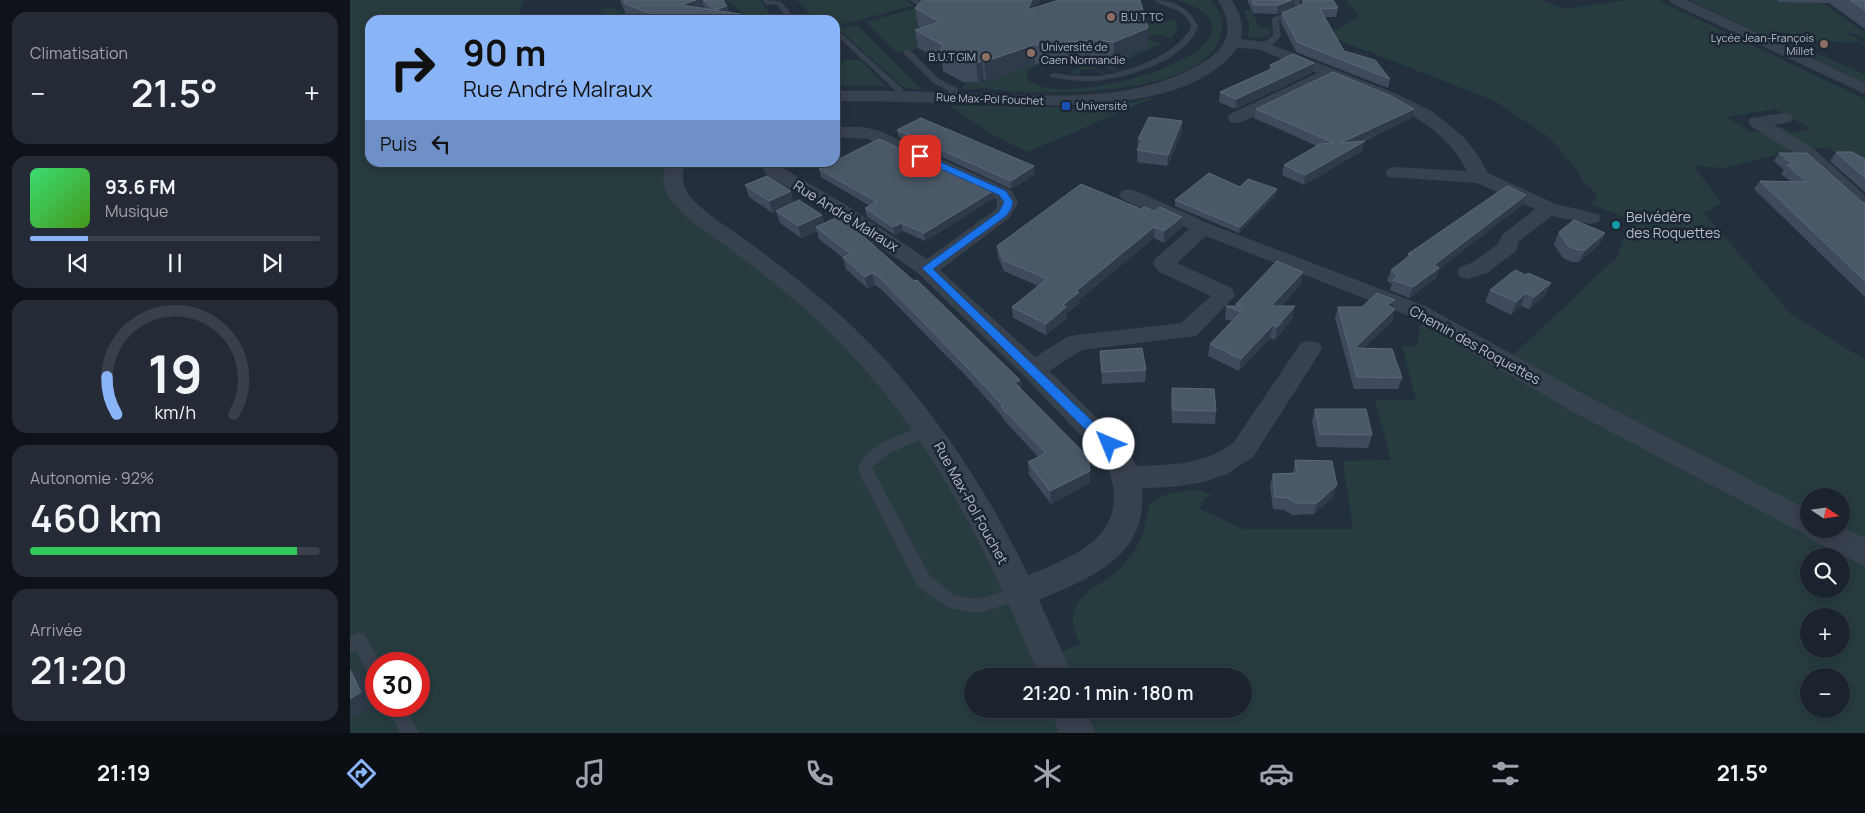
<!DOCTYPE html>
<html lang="fr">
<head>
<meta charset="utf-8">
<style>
	:root { --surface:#1b232e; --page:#242b36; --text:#f1f3f6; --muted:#a0a4aa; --line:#39404a; --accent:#8ab4f8 }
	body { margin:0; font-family:Manrope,sans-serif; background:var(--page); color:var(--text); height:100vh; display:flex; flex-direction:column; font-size:19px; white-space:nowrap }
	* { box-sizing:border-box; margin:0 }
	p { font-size:16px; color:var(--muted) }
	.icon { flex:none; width:28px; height:28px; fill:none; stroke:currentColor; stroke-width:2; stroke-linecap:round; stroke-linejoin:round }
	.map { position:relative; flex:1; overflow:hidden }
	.sheet { display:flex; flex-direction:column; gap:12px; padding:12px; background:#0f1319; width:350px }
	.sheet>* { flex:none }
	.top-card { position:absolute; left:15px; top:15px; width:475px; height:152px; border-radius:15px; box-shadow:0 2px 12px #0003,0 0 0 1px var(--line); background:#8ab4f8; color:#111; overflow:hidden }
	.needle { width:32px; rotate:103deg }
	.controls { position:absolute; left:1450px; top:488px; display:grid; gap:10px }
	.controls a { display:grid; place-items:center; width:50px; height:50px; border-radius:50%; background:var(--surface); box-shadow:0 2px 12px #0003,0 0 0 1px var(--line); font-size:25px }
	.speed { position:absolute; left:15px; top:652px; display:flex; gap:10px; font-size:25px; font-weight:700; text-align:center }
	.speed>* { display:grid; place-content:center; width:65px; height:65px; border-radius:50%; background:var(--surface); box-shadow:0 2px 12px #0003,0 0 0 1px var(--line); line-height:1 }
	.speed .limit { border:8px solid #d22; background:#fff; color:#111 }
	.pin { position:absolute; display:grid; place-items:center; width:42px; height:42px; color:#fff; margin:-21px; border-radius:10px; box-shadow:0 2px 8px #0006 }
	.me { position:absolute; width:55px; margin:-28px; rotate:315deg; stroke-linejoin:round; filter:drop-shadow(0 0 4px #0008) }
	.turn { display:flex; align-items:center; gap:18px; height:105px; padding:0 15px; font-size:22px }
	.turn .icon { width:65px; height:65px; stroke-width:2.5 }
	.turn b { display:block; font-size:35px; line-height:42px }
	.then { display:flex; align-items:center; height:48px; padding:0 15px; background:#0003; gap:10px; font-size:19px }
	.big { font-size:38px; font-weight:600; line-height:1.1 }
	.sheet .widget { flex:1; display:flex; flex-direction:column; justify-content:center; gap:8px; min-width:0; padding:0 18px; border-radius:15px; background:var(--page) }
	.sheet .dial { align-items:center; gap:0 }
	.dial svg { height:130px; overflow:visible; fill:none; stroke:var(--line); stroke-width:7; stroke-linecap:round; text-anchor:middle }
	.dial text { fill:var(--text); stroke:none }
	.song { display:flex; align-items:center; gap:15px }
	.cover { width:60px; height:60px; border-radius:8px; background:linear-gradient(135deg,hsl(140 70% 55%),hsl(100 70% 35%)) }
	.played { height:5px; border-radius:2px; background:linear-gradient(90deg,var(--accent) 20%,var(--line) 20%) }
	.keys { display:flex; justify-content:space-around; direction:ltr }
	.heat { display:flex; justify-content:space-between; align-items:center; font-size:28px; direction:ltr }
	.charge { height:8px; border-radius:4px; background:linear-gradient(90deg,#34c759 92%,var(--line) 0) }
	.trip { position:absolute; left:614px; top:668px; width:288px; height:50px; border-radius:25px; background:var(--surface); box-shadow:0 2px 12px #0003,0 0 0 1px var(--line); font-weight:600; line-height:50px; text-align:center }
	.dock { display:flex; height:80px; justify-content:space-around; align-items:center; background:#0b0e12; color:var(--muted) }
	.dock .icon { width:35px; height:35px }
	.dock .current { color:var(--accent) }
	.dock b { font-size:22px; color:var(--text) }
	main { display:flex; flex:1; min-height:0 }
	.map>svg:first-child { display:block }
	.green { fill:#263c3f; fill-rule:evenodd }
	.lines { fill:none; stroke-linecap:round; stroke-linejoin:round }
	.service { fill:#38414e; fill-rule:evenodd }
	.minor { fill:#38414e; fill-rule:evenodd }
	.wall { fill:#3f4b5c }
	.shaded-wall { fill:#2f3b4b }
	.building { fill:#4b5868; stroke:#5c6777 }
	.route { fill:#1a73e8; stroke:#114b97 }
	.education-dot { fill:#8d6e63; stroke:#1d2633; stroke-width:2 }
	.transit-dot { fill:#1a4fb4; stroke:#1d2633; stroke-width:2 }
	.culture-dot { fill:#0f9aa8; stroke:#1d2633; stroke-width:2 }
	.labels { text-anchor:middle; stroke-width:5; stroke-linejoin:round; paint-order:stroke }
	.far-poi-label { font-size:11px; fill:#b4bcc9; stroke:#1d2633; text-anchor:start }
	.far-street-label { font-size:11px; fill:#b4bcc9; stroke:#1d2633 }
	.street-label { font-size:14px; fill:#b4bcc9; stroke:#1d2633 }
	.poi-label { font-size:14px; fill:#b4bcc9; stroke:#1d2633; text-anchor:start }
</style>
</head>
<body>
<main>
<section class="sheet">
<div class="widget"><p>Climatisation</p>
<div class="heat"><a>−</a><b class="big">21.5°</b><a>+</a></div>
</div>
<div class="widget">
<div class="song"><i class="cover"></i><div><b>93.6 FM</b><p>Musique</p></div></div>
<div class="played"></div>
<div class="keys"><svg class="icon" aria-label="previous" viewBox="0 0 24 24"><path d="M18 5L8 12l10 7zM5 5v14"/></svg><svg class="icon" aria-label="pause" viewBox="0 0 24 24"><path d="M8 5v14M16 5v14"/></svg><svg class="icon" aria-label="next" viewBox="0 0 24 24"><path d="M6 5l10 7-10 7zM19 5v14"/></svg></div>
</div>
<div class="widget dial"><svg viewBox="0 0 100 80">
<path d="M14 69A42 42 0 1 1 86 69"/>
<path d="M14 69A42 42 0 0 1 8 46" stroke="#8ab4f8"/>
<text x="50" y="56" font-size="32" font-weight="700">19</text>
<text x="50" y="72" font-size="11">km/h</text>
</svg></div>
<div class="widget"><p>Autonomie · 92%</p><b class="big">460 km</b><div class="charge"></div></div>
<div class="widget"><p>Arrivée</p><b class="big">21:20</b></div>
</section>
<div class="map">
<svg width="1515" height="733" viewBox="0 0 1515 733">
	<rect width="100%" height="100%" fill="#242f3e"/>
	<!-- green -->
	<path class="green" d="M0,0h173l-6,20h-147v142l307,1 -3,19 58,57 172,157 145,261 31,-13c-4,-11 -10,-21 -6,-33 7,-23 32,-26 47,-43 9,-10 17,-22 22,-35 4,-9 3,-26 10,-32 8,-7 35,-12 45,-11 5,0 9,3 14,5l-8,4 -4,10 43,20h110l-10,-68 48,-1 -16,-60h41l-14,-54h15l4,-25 91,35 105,-99 7,-20 9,-8 -7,-11 -36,-14 7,-6 -1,-5 -13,-11 -4,-9 -30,-36 -54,-36 -169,-66 33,-18 -13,-17h194l25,9 62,-9h31l207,99v66l-39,-17 -36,3 -64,17 -32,-2 28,37 -18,10 87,101 74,46v373h-1515zM1425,109l36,20 -19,4 -10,-6 -31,5 -24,-15zM1459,496h32v33h-32zM1459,556h32v33h-32zM1459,616h32v33h-32zM26,664h43v42h-43zM622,676h270v33h-270zM1459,676h32v33h-32z
		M360,0h50l11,16 -8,4 -35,-1 16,-6 -18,-12 -13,2z
		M447,0h107l11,5 -80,21v-6h-20z
		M828,0h32c11,11 15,22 10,38 -18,59 -184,59 -229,51 -11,-2 -19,2 -30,-1l5,-4 -3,-2h24l45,-18 40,-3 -2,-5 36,17 -6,1 -3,-5h-15l-3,6 -9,-3 10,-4c-14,-9 -41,-8 -53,5v6c29,32 216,-19 181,-62 -7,-9 -19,-12 -30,-17z
		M1339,0h86l49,3 41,30v6l-13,-6h-6l19,10v3l-5,-4 -69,-1 74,34v8z
		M264,7l2,4 7,-1 -1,2 4,8h-22l-4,-11z
		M568,7l9,3 -11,14 8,6 -6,18 -21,5 -31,-31z
		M894,10h7l9,18 11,1 -2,6 -8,3h-13l1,-12z
		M823,20l3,1 2,7 -7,11 -14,-5 -6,3 -12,-5 3,-7z
		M508,25l63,65 -17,-2 -65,-59z
		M786,34l26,10 -50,22 7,6h-3l-35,-16 4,-2c26,12 38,3 63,-7z
		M493,60h17l26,26h-51v-14z
		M805,97l-127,55 -37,-18 -42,-29 136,3 33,-3z"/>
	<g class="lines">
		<!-- service -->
		<path class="service" d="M413,0l17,1 17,19h-8l-13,-16 -10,1z
			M559,0h9l21,11 -7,2z
			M804,0c20,0 37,8 44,27 -13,31 -58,47 -90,52 -18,4 -39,2 -57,-2l-1,-2 4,-2c18,3 37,5 55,1 25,-4 71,-22 82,-47 -7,-21 -22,-16 -37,-27z
			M943,0h6l3,5 -1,6 -22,10 2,15 -9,9 -15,2v-4l9,-2 7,-6 -1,-17 23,-9z
			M485,28l67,60 1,2 -4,9h-6l-1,-2 3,-7 -60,-56z
			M554,50h6l29,29 18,9 1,2 -4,10h-6l-1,-2 2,-7 -16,-8 -29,-29z
			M579,425l5,1 2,4 -2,4 -44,19 -18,14 57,108 25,20 13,3h15l38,-12 6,2 2,5 -2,5 -44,14h-15l-17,-4 -17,-10 -16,-13 -58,-113 -1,-6c12,-23 47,-34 71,-41z
			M9,632l6,3 16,29h-5v15l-6,-2 -14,-26 -6,3v-17z
			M36,706h19l14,27h-19z"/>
		<!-- minor -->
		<path class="minor" d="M868,0h14c8,13 12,24 9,39l24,3 132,52 36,18 31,25 15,20 9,16 68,31 42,10 3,4 -3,4 -7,2 -39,-8 -33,25 -3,10 -29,22 -19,6 -8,-2 -3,-5 3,-5 11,-4 27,-19 4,-9 33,-26 -58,-26 -89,-6 -3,-4 3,-4 7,-2 72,4c-27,-53 -84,-70 -136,-92l-89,43 -6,1 -6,-1 -3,-4 3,-4 87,-41 -59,-24 -21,-1c-47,66 -183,58 -254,56 -49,-1 -99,-3 -148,-3v-10c51,-1 101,1 152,3 73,2 150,8 215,-31 27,-16 33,-36 16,-63z
			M1319,0h18l178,83v11l-194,-91z
			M1434,113l6,1 3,4 -3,4 -16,3 39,23 52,47v17l-7,-2 -59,-54 -48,-30 -3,-4 3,-4z
			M485,127h28l17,4 132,60 6,12 -9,15 -69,52 95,87 32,-20 9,-2 105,-12 30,-27 -52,-24 -6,-9 3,-5 33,-29 -67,-30 -3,-4 3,-4 7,-2 7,2 74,33 215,82 166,92 218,112v19h32v-3l24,12v28l-58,-28 -1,-3 -233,-123 -164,-96 -203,-80 -29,27 55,25 3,8 -39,40 -114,14 -33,21 79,77 8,18c38,-2 65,0 97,-23l68,-100 9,-2 9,2 3,6 -69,108 -26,17 -24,8 -30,5 -31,1c6,69 -50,89 -103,112l34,76h-34c-54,-134 -116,-257 -223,-357 -26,-24 -54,-46 -82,-67 -22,-17 -51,-32 -66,-57 -6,-10 -6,-22 -1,-33h19c-6,15 -3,27 7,38 16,16 36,28 54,41 29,21 57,43 84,66 84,73 149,168 197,268 55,-22 106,-43 78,-113l-82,-86 -105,-102 -87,-61 -65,-38 -9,-13h19l4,5 65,38 81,54 68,-49 2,-4v-7l-129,-60 -33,-2z
			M700,709h36l9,24h-36z"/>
	</g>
	<!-- wall -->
	<path class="wall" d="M270,0h103l7,12 49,8h-148l-1,-3 -4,-2z
		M572,0h118l-2,4 -4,1v3l114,39 -34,14 -19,-2 -60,5 -49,18 -2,-2 -6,2h-15l-20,-11 -1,-9 -24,-14 -3,-18 5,-2 -2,-2 -3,-18z
		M897,0h47l-1,8 -16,6 -24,-1z
		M951,0h32l5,8 -2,9h-11l19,34 46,28 -2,9 -92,-36 -15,-30 1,-9 21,-9z
		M1428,0h87v29l-36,-26 -51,-1z
		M920,65l42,8 -77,36 -16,-7 1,-10 49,-22z
		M906,109l155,9 -49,24v9l-58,34 -22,-10 2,-10 33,-19 -63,-28z
		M547,130l137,36 1,8 -24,15 -112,-52z
		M832,132l-15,34 -30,-4 1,-23z
		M1486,152l29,7v33l-35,-31z
		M1429,153l86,50v94l-111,-108 6,-8h30l-9,-7 3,-4 -10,-9z
		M367,162h30l-3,6h-25z
		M469,169l174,30 -68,42 -22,-10 -8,4 -28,-18 -2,-9 5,-2 -49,-29z
		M731,184l100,44 -17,15 -10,-5 -75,62 1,3 -14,11 1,4 -21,17 -33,-17 -1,-11 26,-21 -34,-15 -6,-14 -1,-11z
		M395,185l46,6 -18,22 -24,-16z
		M890,187l37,2 -1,6 -37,38 -64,-27v-6z
		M1176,195l-4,10 -83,64 -4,10 -26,19 -19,-8 2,-6 -5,-3 4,-11 15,-12 2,-4z
		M426,211l46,4 2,8 51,22 -1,1 146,134 1,9 69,82v12l-39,21 -22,-29 -1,-13 10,-5 -35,-38 -1,-3 -35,-39 -85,-87 -7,-5 -7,4 -22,-20 -3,-11 -24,-19 -2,-8 -16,7 -21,-15z
		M1209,232l46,1 -6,12 -20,17h-7l-9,-4 -9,-14z
		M953,272l-2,12 -20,22 12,12 -18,22 -5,-2 -31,33 -31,-15 2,-12 22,-23 -7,-2 1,-13h10v-2z
		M1176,275l25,8 -6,13 -16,13 -8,-3 -10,9 -26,-13 5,-12z
		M1045,300l-2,8 -1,13 -28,27 38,30 -4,11h-44l-19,-71 3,-11h24z
		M750,351l46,19 -1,12 -43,2z
		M822,388l44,23 -1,13 -43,-1 -1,-22z
		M965,409l57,26 -4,13 -51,-1 -5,-26z
		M945,460l38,37 -19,17 -21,1 -9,-5 -11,-1 -3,-23 3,-12 20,-1z"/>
	<!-- shaded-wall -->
	<path class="shaded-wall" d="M308,0h44l7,20z
		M672,0h18l-2,4 -4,1v9l-6,14z
		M942,0h2l-1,8 -16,6 1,-9z
		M377,6l3,9 -15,-5z
		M798,28v19l-34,14v-19z
		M485,32l4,18 -4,6z
		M683,45l2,19 -49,18 -2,-20z
		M632,61l2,19 -6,2 -2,-19z
		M964,63l-2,10 -77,36 1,-10z
		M1064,109l-3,9 -73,34 2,-9z
		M832,121v11l-15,34 1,-11z
		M1015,141l-3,10 -58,34 1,-10z
		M393,162h4l-3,6z
		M684,166l1,8 -24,15v-8z
		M927,189l-1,6 -37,38 1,-6z
		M441,191l3,12 -21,10 -4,-12z
		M643,191v8l-68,42 -1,-8z
		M1176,195l-4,10 -83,64 -4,10 -26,19 4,-11 21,-22z
		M472,215l3,11 -9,1 1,4 -16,7 -3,-12z
		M832,217l-1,11 -17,15v-12z
		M551,223l2,8 -8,4 -2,-8z
		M804,227v11l-75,62 1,3 -14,11 1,4 -21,17v-11l29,-32z
		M522,233l3,12 -8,4 -3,-12z
		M1255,233l-6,12 -20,17 6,-12z
		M953,272l-2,12 -32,34 2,-12z
		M522,273l3,12 -7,4 -3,-12z
		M1201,283l-6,13 -16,13 5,-12z
		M1176,293l-5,13 -10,9 5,-13z
		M1045,300l-3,11 -5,-6z
		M945,306l-2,12 -18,22 2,-13z
		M1045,309l-3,12 -40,38 3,-11z
		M923,325l-3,13 -31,33 2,-12z
		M670,380l1,13 -6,-10z
		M740,471v12l-39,21 -1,-13z
		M987,485l-4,12 -19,17 3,-11z
		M0,668l13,10 13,25 -26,16z"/>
	<!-- building -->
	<path class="building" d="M275,0h71l-15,5 98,15h-113l-42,-17z
		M353,0h20l4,6 -12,4z
		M572,0h110l-5,10 32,-10h81l8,28 -34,14 -19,-2 -62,5 -49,17 -2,-1 -6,2h-16l-20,-11 3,-7 -28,-15 25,-8 -25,-14z
		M902,0h40l-14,5h-24z
		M954,0h29l5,8 -18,1 24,42 31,9 15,19 -93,-37 -15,-29 21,-9z
		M1500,0h15v10z
		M943,54l21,9 -78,36 -16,-7 53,-24 -3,-3z
		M983,72l58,24 23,13 -74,34 25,-2 -60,34 -21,-10 36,-21 14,-1 -78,-34z
		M799,117l33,4 -14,34 -31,-5 6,-10 -5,-1z
		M571,118l113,48 -23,15 -114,-51z
		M529,139l114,52 -69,42 -23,-10 -8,4 -28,-19 12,-6 -58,-33 12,-7h4v-1z
		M1486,152h16l13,7v19z
		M1429,153h28l56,50h2v78l-105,-100 47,1 -20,-17h7z
		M859,173l31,14 8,-8 29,10 -37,38 -65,-27z
		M417,176l24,15 -22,10 -24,-16z
		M731,184l60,25 3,-2 11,4 5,-4 22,10 -18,14 -10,-4 -79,65h4l-16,13 3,2 -20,17 -34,-17 35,-28 -44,-19 -6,-14z
		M1157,186l19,9 -92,70 5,3 -26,19 -20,-7 5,-5 -7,-5 20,-15 -3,-1z
		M449,200l23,15 -24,11 -22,-15z
		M494,214l28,19 -8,4 50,44 3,-1 103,100 -5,3 73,74 2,14 -40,20 -22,-29 18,-9 -45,-46 2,-1 -38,-41 -86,-88 -7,-4 -7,4 -22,-20 8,-3 -35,-27z
		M1224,220l31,13 -20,17h-7l-10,-4 -9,-14z
		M927,261l26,11 -32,34h24l-18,21 -4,-2 -32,34 -31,-15 31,-32 -15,-6h15l-5,-2z
		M1165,270l11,5 2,-2 23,10 -17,14 -8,-4 -10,9 -26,-12z
		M1027,293l18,7 -8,5 8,4 -40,39 37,1 10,29 -45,-1 -19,-70h24z
		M792,348l4,22 -44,2 -2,-21z
		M822,388l42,1 2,22 -43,-1z
		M965,409h51l6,26 -52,-1z
		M945,460l37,1 5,24 -20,18h-21l-9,-5 -12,-1 -2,-23 24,-1z
		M0,670l11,22 -11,7z"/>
	<!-- route -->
	<path class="route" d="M570,153l86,38 7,11 -2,7 -5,7 -73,53 180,172 2,3 -2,4h-9l-182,-180 77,-56 5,-10 -5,-7 -82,-37v-4z"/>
	<!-- markers -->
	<g class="education-dot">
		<circle cx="761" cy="17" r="5"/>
		<circle cx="1474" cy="44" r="5"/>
		<circle cx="681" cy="53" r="5"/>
		<circle cx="636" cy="57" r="5"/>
	</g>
	<rect class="transit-dot" x="711" y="101" width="10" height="10" rx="2.5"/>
	<circle class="culture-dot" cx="1266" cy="225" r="5"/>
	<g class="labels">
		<!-- far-poi labels -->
		<g class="far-poi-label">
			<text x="771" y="21">B.U.T TC</text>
			<text x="1464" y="42" text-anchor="end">Lycée Jean-François<tspan x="1464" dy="13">Millet</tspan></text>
			<text x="691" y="51">Université de<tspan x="691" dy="13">Caen Normandie</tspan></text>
			<text x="626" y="61" text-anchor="end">B.U.T GIM</text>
			<text x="726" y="110">Université</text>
		</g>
		<!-- far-street labels -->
		<g class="far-street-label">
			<text transform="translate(640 99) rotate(2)" y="4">Rue Max-Pol Fouchet</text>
		</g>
		<!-- street labels -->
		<g class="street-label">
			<text transform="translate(496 216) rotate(32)" y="5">Rue André Malraux</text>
			<text transform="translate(1125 345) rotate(29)" y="5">Chemin des Roquettes</text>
			<text transform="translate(621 503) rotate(61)" y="5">Rue Max-Pol Fouchet</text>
		</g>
		<!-- poi labels -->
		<g class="poi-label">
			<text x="1276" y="222">Belvédère<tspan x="1276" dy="16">des Roquettes</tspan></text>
		</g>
	</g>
</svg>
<div class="controls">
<a><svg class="needle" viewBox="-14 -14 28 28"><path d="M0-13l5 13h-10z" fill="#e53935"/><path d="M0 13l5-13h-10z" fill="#a0a4aa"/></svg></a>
<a><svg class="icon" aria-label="search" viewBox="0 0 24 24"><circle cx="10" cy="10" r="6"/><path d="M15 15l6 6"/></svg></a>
<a>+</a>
<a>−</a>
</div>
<div class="speed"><div class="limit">30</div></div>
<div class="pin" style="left:570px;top:156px;background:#d93025"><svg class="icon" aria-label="arrive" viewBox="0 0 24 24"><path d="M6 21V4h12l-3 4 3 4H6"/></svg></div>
<svg class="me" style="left:759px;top:444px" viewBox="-20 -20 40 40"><circle r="19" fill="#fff"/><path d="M0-13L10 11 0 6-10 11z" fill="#1a73e8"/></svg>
<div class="trip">21:20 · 1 min · 180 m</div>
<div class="top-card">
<div class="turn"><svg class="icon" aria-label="right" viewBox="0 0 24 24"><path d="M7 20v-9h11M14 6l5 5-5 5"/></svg><div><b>90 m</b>Rue André Malraux</div></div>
<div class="then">Puis<svg class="icon" aria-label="left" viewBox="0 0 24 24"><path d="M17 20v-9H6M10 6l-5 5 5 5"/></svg></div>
</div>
</div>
</main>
<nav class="dock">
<b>21:19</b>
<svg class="icon current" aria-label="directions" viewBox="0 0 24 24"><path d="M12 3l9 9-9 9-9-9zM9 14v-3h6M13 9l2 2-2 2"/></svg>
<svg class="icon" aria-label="music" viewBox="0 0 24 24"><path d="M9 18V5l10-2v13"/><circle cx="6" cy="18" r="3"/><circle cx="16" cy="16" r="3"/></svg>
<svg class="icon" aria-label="phone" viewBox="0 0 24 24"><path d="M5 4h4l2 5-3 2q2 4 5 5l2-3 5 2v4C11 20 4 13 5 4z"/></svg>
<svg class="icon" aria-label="climate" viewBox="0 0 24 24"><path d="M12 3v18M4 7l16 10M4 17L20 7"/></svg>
<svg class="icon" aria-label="car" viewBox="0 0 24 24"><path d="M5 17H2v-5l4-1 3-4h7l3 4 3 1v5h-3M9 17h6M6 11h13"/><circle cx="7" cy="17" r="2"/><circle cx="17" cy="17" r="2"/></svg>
<svg class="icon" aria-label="filters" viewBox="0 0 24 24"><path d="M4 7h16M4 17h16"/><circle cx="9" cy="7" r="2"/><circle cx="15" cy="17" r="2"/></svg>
<b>21.5°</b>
</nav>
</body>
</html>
